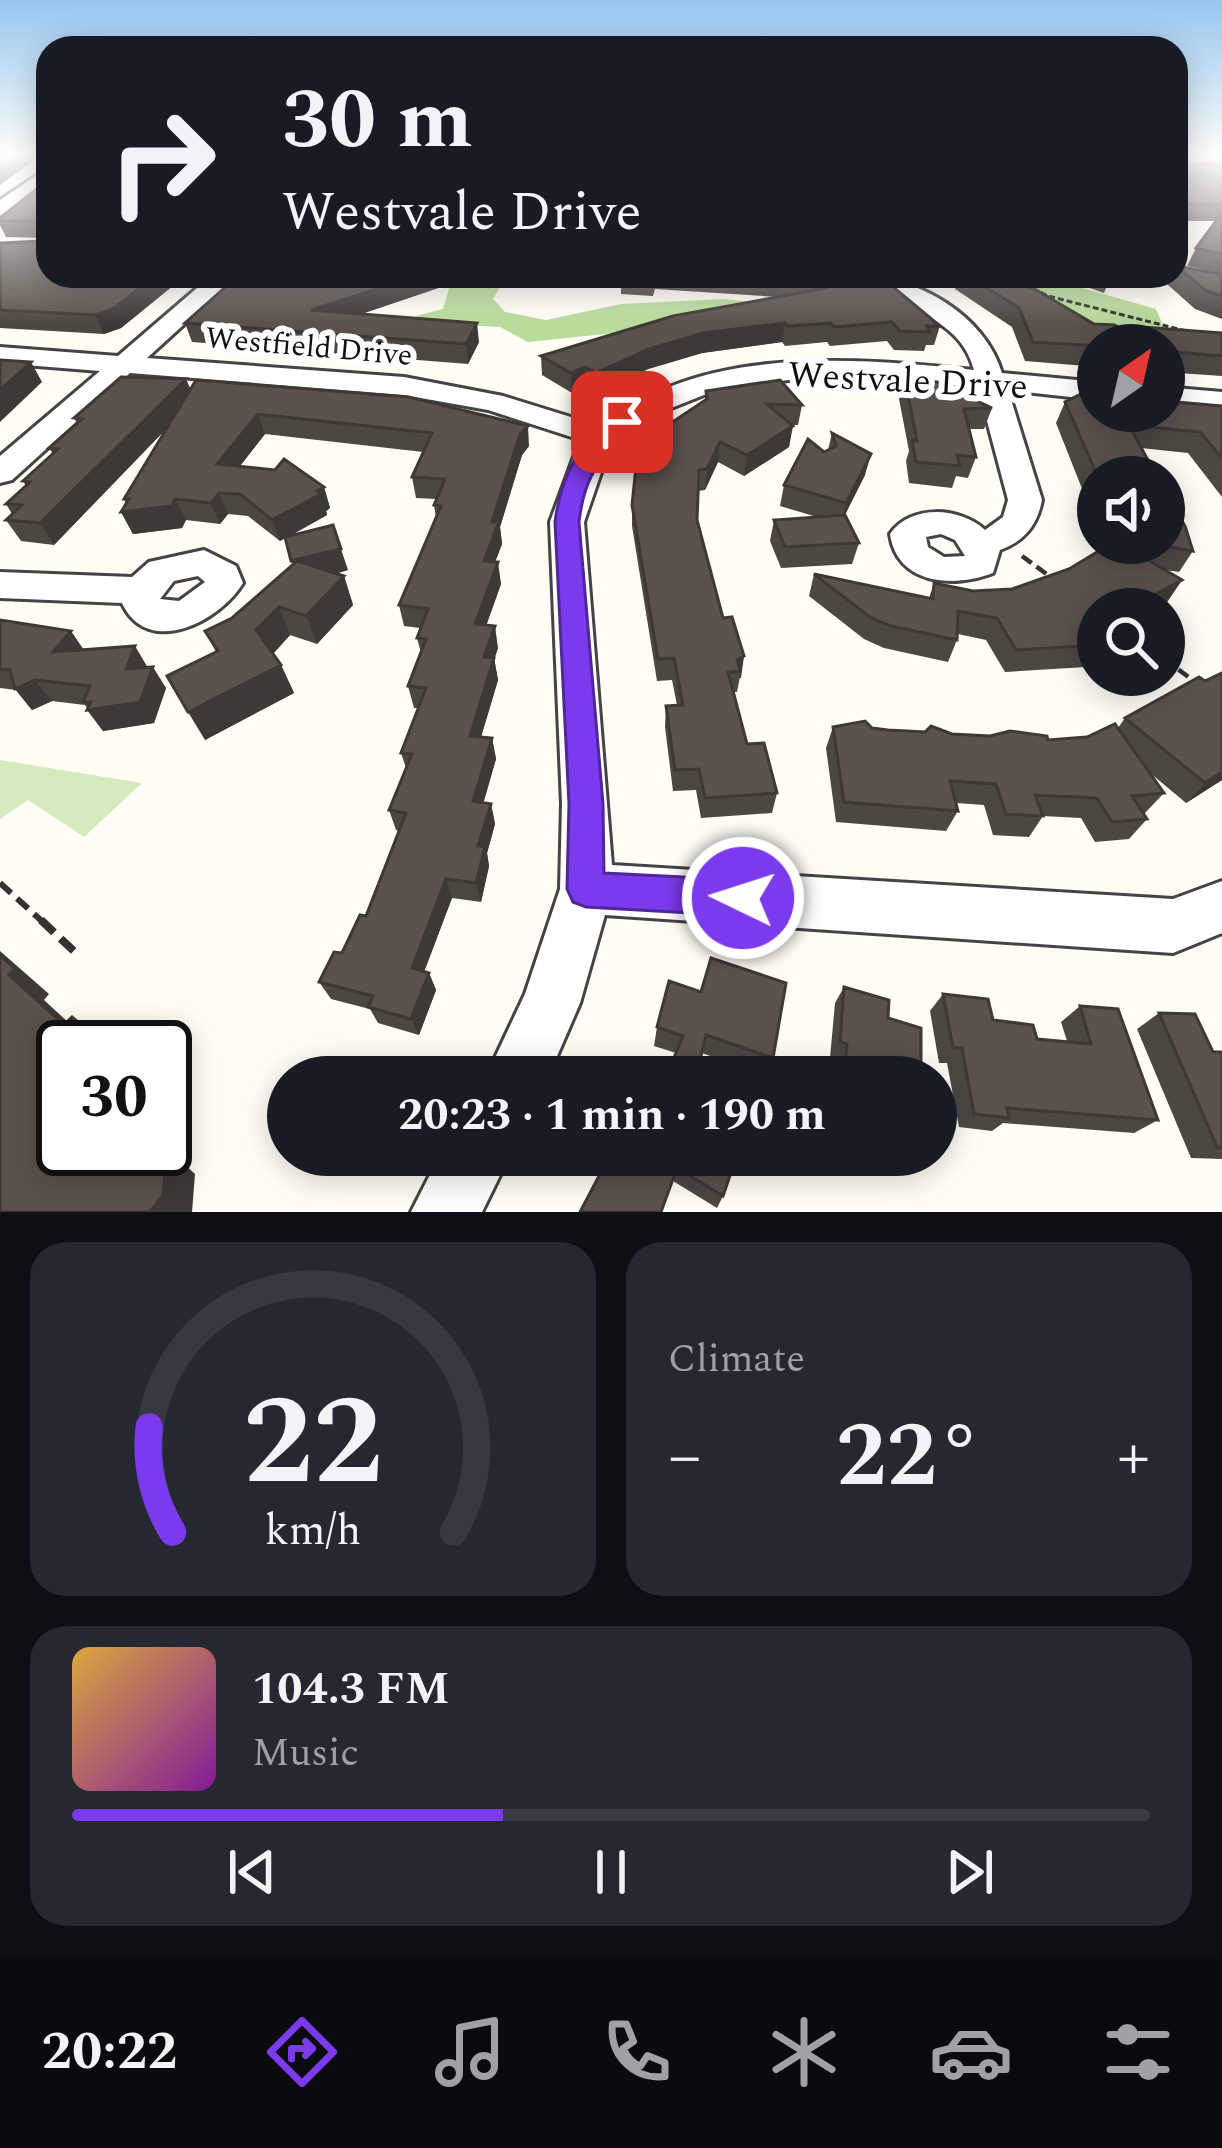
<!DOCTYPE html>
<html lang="en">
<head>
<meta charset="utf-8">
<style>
	:root { --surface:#171b24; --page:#242831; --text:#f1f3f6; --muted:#9ea1a6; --line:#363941; --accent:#7c3aed }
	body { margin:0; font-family:Spectral,serif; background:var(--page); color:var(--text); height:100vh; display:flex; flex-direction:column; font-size:45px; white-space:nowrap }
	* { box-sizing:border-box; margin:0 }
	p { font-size:39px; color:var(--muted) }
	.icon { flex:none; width:66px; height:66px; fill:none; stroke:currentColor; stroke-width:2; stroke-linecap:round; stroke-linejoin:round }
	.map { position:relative; height:1212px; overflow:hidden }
	.panel { display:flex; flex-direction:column; gap:30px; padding:30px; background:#0d0f14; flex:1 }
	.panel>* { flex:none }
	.hud { position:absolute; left:36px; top:36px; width:1152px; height:252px; border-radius:36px; box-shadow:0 6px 30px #0003; background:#171b24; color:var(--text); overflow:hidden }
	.needle { width:78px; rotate:34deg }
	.buttons { position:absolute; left:1077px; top:324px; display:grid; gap:24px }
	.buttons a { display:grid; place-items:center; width:108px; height:108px; border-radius:50%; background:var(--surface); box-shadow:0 6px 30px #0003; font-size:60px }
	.speed { position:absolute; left:36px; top:1020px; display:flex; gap:24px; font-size:60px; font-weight:700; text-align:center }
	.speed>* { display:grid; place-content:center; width:156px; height:156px; border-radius:50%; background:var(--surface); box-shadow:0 6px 30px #0003; line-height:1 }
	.speed .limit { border:6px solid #111; border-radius:18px; background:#fff; color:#111 }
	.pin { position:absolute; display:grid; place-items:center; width:102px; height:102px; color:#fff; margin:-51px; border-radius:24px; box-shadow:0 6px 18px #0006 }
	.me { position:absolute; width:132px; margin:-66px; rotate:274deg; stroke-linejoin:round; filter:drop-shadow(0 0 9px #0008) }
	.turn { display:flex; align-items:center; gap:42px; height:252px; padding:0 48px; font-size:54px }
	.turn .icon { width:156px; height:156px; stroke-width:2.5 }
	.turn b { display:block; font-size:84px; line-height:102px }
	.big { font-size:90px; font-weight:700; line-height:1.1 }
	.panel .tile { flex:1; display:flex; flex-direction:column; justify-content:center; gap:18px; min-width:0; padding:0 42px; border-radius:36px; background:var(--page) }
	.panel .dial { align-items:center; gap:0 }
	.dial svg { height:312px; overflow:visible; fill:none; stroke:var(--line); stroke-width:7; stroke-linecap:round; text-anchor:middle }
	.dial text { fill:var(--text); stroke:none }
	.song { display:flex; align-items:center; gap:36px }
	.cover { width:144px; height:144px; border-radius:18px; background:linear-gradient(135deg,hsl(40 70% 55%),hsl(290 70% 35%)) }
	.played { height:12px; border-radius:6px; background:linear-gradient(90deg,var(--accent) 40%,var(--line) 40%) }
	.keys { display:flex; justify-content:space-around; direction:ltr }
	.heat { display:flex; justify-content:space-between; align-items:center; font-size:66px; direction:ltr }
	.panel .tiles { flex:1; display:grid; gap:30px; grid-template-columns:1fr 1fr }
	.tile:last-child { grid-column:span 2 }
	.trip { position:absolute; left:267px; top:1056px; width:690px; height:120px; border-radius:60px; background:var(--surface); box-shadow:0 6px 30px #0003; font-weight:700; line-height:120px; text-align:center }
	.dock { display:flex; height:192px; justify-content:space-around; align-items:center; background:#090b0e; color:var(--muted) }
	.dock .icon { width:84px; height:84px }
	.dock .current { color:var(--accent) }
	.dock b { font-size:54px; color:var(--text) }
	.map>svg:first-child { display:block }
	.green { fill:#d5ebbd }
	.forest { fill:#b9dc9c }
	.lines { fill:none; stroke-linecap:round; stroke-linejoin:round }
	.minor-casing { stroke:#444; stroke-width:6 }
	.major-casing { stroke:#222; stroke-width:6 }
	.path-far3 { stroke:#333; stroke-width:3; stroke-dasharray:6 3; stroke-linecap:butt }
	.path-far2 { stroke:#333; stroke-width:4.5; stroke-dasharray:12 6; stroke-linecap:butt }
	.path-far1 { stroke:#333; stroke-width:6; stroke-dasharray:15 8; stroke-linecap:butt }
	.path { stroke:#333; stroke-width:8; stroke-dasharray:18 9; stroke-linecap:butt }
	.minor { fill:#fff; fill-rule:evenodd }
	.major { fill:#f9d66b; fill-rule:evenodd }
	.wall { fill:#4d4742 }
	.shaded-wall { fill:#3f3936 }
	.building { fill:#5a524d; stroke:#3f3936; stroke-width:3 }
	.route { fill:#7c3aed; stroke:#51269a; stroke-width:3 }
	.labels { text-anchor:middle; stroke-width:12; stroke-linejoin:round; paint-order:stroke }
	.far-street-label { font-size:30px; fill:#111; stroke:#fff }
	.street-label { font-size:36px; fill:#111; stroke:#fff }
</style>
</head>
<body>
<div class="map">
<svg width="1222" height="1212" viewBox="0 0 1222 1212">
	<rect width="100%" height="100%" fill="#fffdf5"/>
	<!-- green -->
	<path class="green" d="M0,760l142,23 -58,54 -56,-37 -28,19z"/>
	<!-- forest -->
	<path class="forest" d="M470,276h37l-14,23 12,13 41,8 75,-16 103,-5 112,11 -308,32 -28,-15 -78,-4 -6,-7 27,-7 8,-27z
		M972,276h68l116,33 6,14 -2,17 -71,-5z"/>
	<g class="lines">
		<defs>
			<path id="minor" d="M48,168v14l-48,34v-16z
				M211,276h26l-90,82 257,19 99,19 100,31c94,-83 254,-69 371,-57 -15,-58 -77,-57 -114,-94 58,0 125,40 142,97l96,9v18l-90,-10 34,110c-5,26 -18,41 -42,50l-7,23c-39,15 -96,12 -103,-39 21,-30 70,-27 95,-4l18,-13 5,-17 -30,-113 -105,-8 -85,1 -74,11 -63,25 -45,42 -22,64 28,343 561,34 49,-18v52l-49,20 -568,-38 -25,88 -32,74h-62l39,-83 35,-105 2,-85 -12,-282 25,-68 12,-12 -99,-32 -84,-15 -274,-22 -118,107 -12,3v-27l100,-85 -100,-8v-16l118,9zM941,534l14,6 10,16 -21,1 -16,-10 -2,-10z
				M1164,387l58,5v18l-58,-5z
				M204,550l32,16 7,17c-23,38 -95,76 -121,20l-122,-5v-26l132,5 17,-15zM198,576l7,6 -26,19 -19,-2 14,-18z
				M440,1155h70l-28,57h-71z"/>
			<path id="major" d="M1176,154h46v12l-46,-2z"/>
		</defs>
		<!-- minor casing -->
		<use href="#minor" class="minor-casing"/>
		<!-- major casing -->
		<use href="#major" class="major-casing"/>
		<!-- path-far3 -->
		<path class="path-far3" d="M1009,276l39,20 138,35"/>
		<!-- path-far2 -->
		<path class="path-far2" d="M1022,556l30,22
			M1164,659l34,25"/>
		<!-- path-far1 -->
		<path class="path-far1" d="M0,883l44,40"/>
		<!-- path -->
		<path class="path" d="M41,920l36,34"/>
		<!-- minor -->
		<use href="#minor" class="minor"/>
		<!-- major -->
		<use href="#major" class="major"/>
	</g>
	<!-- wall -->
	<path class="wall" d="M1222,163v110l-35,-7 9,-18 20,-27h-40v-47l8,1 5,-11z
		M48,180v96h137l-64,52 -17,6 -104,-6v-85l43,-2v-3l-37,-1 -6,-12v-4z
		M1176,266l46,8v45l-27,-10 -28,-25 4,-8h5z
		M621,276h259l60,50 -6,19h-8l-2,6 -30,-1 -7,-9 -57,5 -3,-4 -42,4 -3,-4 -80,11 -54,16 -52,24 -11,-6 -13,6 -30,-18 -1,-19 238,-59 -124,-8 -2,7 -32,-2z
		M891,276h50l-22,8z
		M959,276h44l91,48 44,12 84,-3v43l-58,-4v-27h-66v22l-73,-6 -13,-34 -57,-38z
		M1056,276h55l-7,17z
		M459,281l-98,33 118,28 -11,22 -276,-22 -7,-19z
		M905,379l87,29 -8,21h-15l7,28 -8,21 -12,-2 -4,12 -43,-5 -3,-22 3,-10 -10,-52z
		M190,389l339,57 -7,9 -22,72 2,17 -7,18 6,22 -15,41 12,23 -4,10 4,22 -17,57 11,1 4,21 -13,44 8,1 4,20 -8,29 2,13 -8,36 -29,-4 -28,74 5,1 7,17 -17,45 -41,-12 -8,-14 -39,-10 -12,-17 47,-66 33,-85 -3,-1 -7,-20 17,-42 -5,-15 18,-45h-5l-6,-22 13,-33 -4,-15 3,-10 -16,-2 -5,-21 37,-87 -2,-13 2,-6 -20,-1 -4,-21 11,-25 -158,-18 -25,32 84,21 6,21 -4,3 1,4 -37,21 58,34 -13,4 9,2 9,29 -36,39 -27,-9 -17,19 8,11 13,28 -89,47 11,-88 -11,-21 27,-13 61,-53 -8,-27 -5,3 -32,-25 -20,-2 -8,10 -34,-4 -4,8 -49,6 -12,-22 5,-8 -2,-5 43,-71 -113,117 -33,-4 -15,-21 6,-6 -6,-10 20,-18 -3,-5 30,-27 -4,-6 28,-25 -3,-5z
		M706,391l96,14 -4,20h-6l-3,22 -45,29 -26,-14 -13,28 -7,1 -1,29 26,98 21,38 -7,36h-4l14,52 30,49 -5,20 -71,5 -5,-28 -23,1 -8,-64 1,-21 11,-1 -5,-25 -15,1 -25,-155v-21l73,-105z
		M1065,402l157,4v91l-34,-44 -47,-5 -43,29v52l-42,-106z
		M832,433l33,42 -20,40 14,28 -7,21 -71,4 -11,-27 4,-21 43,-3 -37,-11 4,-21 44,-35z
		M1101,543h63l29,8 -14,21 -14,-2 17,10 -15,22 -13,7h-56v39l-12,19 -81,5 -19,-32 -28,-6 -1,6 -9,22 -64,-14 -20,-9 -55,-43 5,-22 115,24 5,-15 39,8 39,-2 57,-20 33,-20z
		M0,620l85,30 63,17 18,21 -12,35 -51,8 -18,-26 -33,-4 -20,9 -16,-20 -16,-2z
		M1125,718l97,62 -36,23 -37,-31 15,21 -20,21 3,5 -18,20 -34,3 -14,-24 -38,-2 -14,21 -36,-2 -9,-30 -28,-2 2,8 -12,20 -110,-9 -10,-74 7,-21 215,13 39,-3 31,-9z
		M669,981l104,77 -8,18 -63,-23h-26l-22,-7 3,-19z
		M844,987l44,31 33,59h-85l1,-17 -7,-2 5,-55z
		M943,994l50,26 44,19 30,2 -6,-19 19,-16 78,114 -24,13 -131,-10 -11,8 -33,-4 -12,-64h-8l-9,-52z
		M1159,1013l54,39h9v107l-31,-1 -54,-129z
		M724,1162l-1,34 -6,12 -44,-27 -68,-13z"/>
	<!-- shaded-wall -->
	<path class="shaded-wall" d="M22,154h21l-43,31v-15z
		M155,276h30l-64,52 -17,6 -9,-19z
		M418,276h44l-3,5 -142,48 -6,-19z
		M921,276h20l-22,8z
		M477,323l2,19 -11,22 -2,-20z
		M785,323l-3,19 -80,11 -54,16 -52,24v-20l53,-24 54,-16z
		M31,362l11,20 -42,40v-32z
		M585,367v20l-13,6 -1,-20z
		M186,379l9,20 -141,146 -14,-22z
		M258,414l7,20 -40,51 -8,-21z
		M528,426l1,20 -7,9 -22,72 2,17 -15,39 -3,-22 8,-39 28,-88z
		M793,426l-4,21 -45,29 3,-21z
		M720,442l-2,20 -13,28 2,-21z
		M871,454l-6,21 -25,49 6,-21z
		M324,487l6,21 -4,3 1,4 -47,26 -8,-21z
		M219,493l9,21 -8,10 -9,-21z
		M175,499l11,21 -4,8 -49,6 -12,-22z
		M341,549l7,21 -49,13 -8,-22z
		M498,562l3,22 -22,62 -4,-22z
		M344,576l9,29 -36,39 -11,-28z
		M1182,580l-15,22 -13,7h-26z
		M279,607l11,28 -21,23 -13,-28z
		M495,626l3,22 -10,31 -4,-22z
		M71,631l15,22 -33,-1z
		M135,646l13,22 -22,1z
		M744,656l-3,22h-2l1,-7 -3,-11z
		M494,658l4,22 -23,77 -5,-21z
		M281,665l13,28 -89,47 -17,-28z
		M153,667l13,21 -12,35 -51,8 -16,-21z
		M35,680l17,21 -20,9 -17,-21z
		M492,738l4,21 -18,63 -5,-21z
		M1222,772v8l-36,23 19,-20z
		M491,804l4,20 -8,29 2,13 -8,36 -5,-19 2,-37z
		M446,879l6,19 -33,87 -7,-17z
		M0,951l49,43 -5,6 51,47 -31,-22 -55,-50 -9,-20z
		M429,973l7,17 -17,45 -8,-16z
		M165,1097l11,8 2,21 -13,19z
		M165,1146l30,28 -3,38h-42l8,-63h7z"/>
	<!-- building -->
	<path class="building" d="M0,154h22l-22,16z
		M1222,163v42l-46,-1v-30l35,2 -22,-12z
		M48,180v96h107l-42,33 -18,6 -95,-5v-67l43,-2v-20h-43v-3z
		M1222,213v41l-26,-6z
		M1176,266l46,8v22l-17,-6z
		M238,276h180l-107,34 166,13 -11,21 -281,-21z
		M743,276h137l60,50h-13l3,6 -30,-1 -8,-9 -58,5 -3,-4 -43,3 -3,-3 -82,10 -54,16 -53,24 -11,-6 -14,6 -30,-17 132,-40 154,-28v-7z
		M968,276h35l35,15 56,33 20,1 24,11 5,-9 79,6v23l-58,-5v-6l-66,1 -65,-4 -14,-34z
		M0,360l31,2 -31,28z
		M121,377l65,2 -146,144 -34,-3 16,-15 -16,-1 24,-22 -7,-1 35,-32 -9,-1 33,-29 -8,-1z
		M905,379l32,3 55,26 -28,1 12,48 -19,-2 3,11 -44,-4 -4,-22 5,1z
		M196,380l212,17 120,29 -8,8 -28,88h7l-15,39 14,1 -23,62 20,2 -11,31 10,1 -24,78 22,2 -19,63 18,3 -13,42 7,1 -9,36 -30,-4 -34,89 17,5 -18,46 -43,-12 5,-11 -54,-14 15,-30 8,1 18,-38 6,1 40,-103 -17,-3 23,-56 -11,-1 25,-65 -18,-2 18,-47 -9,-1 11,-29 -29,-4 42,-99 -7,-1 11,-26 -33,-2 20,-44 -174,-19 -41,50 58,6 9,-11 40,28 -7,4 4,3 -49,26 -32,-26 -21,-1 -8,10 -36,-4 -3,7 -51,6 8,-13h-5z
		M780,380l22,25 -35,-1 26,22 -46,29 -27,-13 -13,27 -8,1 -2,50 26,98 9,-1 12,39 -7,4 3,11 -12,1 19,72 17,-1 13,50 -72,5 -6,-29 -24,1 -9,-64 17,-1 -9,-47 -16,1 -26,-154 4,-38 20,-34 51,-34 -1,-8z
		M1081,394l17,1v16h66v-10l58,5v52l-22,-26 -71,-7 28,52h-59l-33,-75z
		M832,433l39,21 -25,49 -62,-18 24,-46 16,13 12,-6z
		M1164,489l21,37 8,25 -47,-8h18z
		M845,515l14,28 -74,4 -11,-27z
		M333,525l8,24 -50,12 -6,-24z
		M1112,543h7l63,37 -54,29h-30v23l-10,4 10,9 -82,5 -19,-32 -39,-7 -1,29 -66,-14 -20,-8 -57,-44 119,25 1,-16 39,8 39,-2 57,-20z
		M297,561l47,15 -38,40 -27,-9 -23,23 25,35 -93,47 -21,-36 51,-25 -13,-20 27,-13z
		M0,620l71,11 -18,21 82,-6 -9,23 27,-2 -13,35 -53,8 4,-8h-8l7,-16 -55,-6 -20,9 -5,-19 -10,-1z
		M1222,673v99l-17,11 -80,-65 74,-41 6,4z
		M865,721l7,7 16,2 37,2 6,-6 21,8 38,2 20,-5 37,5 1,4 39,-3 28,-13 49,69 -32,3 15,23 -35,3 -15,-24 -62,-3 8,21 -37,-2 -10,-30 -46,-3 8,30 -114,-9 -11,-75z
		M0,955l15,14 -6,6 55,50 8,-8 36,30h-45v102h95l8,8 -3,38 -13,17h-150z
		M711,958l75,25 -13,75 -67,-23 -10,42h-30l17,-41 -26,-9 12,-46 32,11z
		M844,987l45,13 -1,18 33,10v49h-77l3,-33 -7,-2z
		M943,994l45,5 5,21 40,5 4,14 54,5 -11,-38 38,3 40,111 -151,-12 2,10 -35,-4 -12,-66h-9z
		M1159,1013l36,1 18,38h9v95h-5z
		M610,1155h117l-3,7 9,5 -10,29 -46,-28 -16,44h-81z"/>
	<!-- sky -->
	<linearGradient id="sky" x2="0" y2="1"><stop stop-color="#95c6ee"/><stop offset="0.48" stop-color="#fffefa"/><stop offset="1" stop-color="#fffefa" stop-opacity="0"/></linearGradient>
	<rect width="1222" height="324" fill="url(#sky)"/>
	<!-- route -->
	<path class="route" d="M622,416l11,6c-31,39 -48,48 -54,100l24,282 1,69 139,7 14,6 5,12 -5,13 -14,5 -157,-9 -13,-5 -6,-13 2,-85 -14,-282c5,-41 26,-90 67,-106z"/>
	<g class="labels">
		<!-- far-street labels -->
		<g class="far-street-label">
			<text transform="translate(309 346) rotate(5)" y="10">Westfield Drive</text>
		</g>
		<!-- street labels -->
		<g class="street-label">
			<text transform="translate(908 379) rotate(3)" y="13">Westvale Drive</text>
		</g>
	</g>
</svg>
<div class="buttons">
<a><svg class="needle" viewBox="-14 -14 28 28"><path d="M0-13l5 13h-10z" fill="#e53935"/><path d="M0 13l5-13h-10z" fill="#9ea1a6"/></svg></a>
<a><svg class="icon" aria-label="sound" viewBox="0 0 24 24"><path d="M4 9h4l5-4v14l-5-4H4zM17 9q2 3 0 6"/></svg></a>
<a><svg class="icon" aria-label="search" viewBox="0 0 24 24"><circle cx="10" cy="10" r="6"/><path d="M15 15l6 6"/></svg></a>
</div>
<div class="speed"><div class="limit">30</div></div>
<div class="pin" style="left:622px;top:422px;background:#d93025"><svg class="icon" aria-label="arrive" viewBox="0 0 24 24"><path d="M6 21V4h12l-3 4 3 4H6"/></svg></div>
<svg class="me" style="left:743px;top:898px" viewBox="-20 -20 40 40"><circle r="17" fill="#7c3aed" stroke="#fff" stroke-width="3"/><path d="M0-11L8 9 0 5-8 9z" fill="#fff"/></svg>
<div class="trip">20:23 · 1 min · 190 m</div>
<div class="hud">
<div class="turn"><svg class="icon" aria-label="right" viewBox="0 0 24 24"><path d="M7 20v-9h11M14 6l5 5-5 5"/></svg><div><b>30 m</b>Westvale Drive</div></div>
</div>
</div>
<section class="panel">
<div class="tiles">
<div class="tile dial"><svg viewBox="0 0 100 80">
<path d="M14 69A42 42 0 1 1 86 69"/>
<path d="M14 69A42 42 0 0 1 8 42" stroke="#7c3aed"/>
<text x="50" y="56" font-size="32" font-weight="700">22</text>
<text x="50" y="72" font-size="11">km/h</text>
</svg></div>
<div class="tile"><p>Climate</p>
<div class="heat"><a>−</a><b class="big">22°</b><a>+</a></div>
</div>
<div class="tile">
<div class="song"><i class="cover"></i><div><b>104.3 FM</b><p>Music</p></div></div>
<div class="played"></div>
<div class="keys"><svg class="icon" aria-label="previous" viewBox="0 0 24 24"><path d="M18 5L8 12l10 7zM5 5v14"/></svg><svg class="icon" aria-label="pause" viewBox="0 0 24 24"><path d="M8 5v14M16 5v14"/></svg><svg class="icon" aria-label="next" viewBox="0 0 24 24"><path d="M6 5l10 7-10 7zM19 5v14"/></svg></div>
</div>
</div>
</section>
<nav class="dock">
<b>20:22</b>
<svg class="icon current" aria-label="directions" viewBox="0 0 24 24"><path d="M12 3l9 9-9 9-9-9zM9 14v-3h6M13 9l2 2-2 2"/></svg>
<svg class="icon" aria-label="music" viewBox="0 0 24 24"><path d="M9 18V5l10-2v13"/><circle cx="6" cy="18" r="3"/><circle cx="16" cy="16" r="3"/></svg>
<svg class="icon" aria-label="phone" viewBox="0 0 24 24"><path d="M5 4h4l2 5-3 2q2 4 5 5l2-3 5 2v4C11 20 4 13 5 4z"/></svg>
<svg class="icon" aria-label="climate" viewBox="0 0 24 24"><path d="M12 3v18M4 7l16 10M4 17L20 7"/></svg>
<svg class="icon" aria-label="car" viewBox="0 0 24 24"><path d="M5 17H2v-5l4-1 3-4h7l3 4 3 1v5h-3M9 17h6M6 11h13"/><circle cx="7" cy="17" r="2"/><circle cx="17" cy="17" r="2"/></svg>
<svg class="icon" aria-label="filters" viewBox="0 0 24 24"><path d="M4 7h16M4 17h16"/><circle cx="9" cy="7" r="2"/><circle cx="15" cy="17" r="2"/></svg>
</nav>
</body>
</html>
